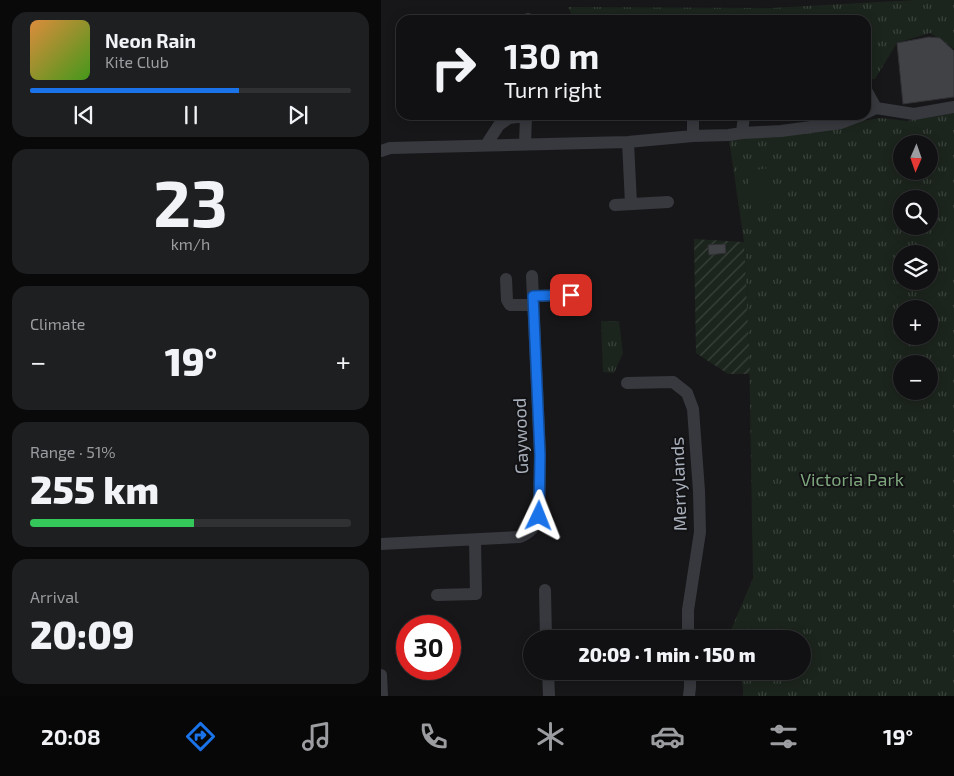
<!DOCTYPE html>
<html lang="en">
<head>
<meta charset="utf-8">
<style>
	:root { --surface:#111113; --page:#1e1f21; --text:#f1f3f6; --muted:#9c9da0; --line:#303133; --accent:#1a73e8 }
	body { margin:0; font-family:"Exo 2",sans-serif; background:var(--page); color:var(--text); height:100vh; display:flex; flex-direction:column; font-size:19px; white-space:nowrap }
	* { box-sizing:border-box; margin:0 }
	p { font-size:16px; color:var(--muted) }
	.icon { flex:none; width:28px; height:28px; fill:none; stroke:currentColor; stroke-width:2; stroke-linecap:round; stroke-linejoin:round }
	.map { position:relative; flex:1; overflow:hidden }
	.side { display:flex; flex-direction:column; gap:12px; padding:12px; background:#09090a; width:381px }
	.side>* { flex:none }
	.hud { position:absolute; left:15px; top:15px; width:475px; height:105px; border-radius:15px; box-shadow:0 2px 12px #0003,0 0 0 1px var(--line); background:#111113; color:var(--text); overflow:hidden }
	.needle { width:32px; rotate:182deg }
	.tools { position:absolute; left:512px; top:135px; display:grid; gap:10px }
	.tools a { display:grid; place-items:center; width:45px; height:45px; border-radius:50%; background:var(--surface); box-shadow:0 2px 12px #0003,0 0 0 1px var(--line); font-size:25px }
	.speed { position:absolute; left:15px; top:615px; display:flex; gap:10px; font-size:25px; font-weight:700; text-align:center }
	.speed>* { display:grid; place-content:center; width:65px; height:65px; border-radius:50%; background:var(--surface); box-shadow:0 2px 12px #0003,0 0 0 1px var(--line); line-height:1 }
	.speed .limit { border:8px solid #d22; background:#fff; color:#111 }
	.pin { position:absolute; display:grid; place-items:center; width:42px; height:42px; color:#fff; margin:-21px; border-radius:10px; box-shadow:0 2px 8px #0006 }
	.me { position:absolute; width:55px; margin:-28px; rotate:2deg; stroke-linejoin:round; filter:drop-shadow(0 0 4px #0008) }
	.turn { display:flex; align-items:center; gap:18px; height:105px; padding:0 25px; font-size:22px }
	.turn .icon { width:65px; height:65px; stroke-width:2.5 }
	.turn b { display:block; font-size:35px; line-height:42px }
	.big { font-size:38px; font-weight:800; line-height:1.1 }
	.side .widget { flex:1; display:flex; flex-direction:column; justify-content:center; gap:8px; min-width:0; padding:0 18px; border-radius:15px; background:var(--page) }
	.side .dial { align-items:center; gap:0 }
	.dial b { font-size:65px; line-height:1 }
	.song { display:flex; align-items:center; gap:15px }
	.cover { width:60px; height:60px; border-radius:8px; background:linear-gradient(135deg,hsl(30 70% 55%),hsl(100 70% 35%)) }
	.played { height:5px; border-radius:2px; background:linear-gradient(90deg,var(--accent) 65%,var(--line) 65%) }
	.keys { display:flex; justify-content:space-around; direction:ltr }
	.heat { display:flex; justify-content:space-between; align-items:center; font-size:28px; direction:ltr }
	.charge { height:8px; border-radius:4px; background:linear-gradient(90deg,#34c759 51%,var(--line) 0) }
	.trip { position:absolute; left:142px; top:630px; width:288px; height:50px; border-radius:25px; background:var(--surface); box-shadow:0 2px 12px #0003,0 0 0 1px var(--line); font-weight:800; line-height:50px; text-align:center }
	.tabs { display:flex; height:80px; justify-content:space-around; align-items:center; background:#070708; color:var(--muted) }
	.tabs .icon { width:35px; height:35px }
	.tabs .on { color:var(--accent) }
	.tabs b { font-size:22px; color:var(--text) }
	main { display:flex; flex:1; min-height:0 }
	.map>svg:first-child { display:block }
	.grass { fill:url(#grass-tufts); fill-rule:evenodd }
	.garden { fill:url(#garden-furrows) }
	.pitch { fill:#1c251d }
	.building { fill:#414246; stroke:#313135 }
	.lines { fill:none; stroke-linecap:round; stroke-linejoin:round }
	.minor { stroke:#37393e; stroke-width:12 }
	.route-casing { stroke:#114b97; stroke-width:12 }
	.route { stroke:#1a73e8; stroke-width:9 }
	.labels { text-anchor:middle; stroke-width:4; stroke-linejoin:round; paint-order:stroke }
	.street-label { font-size:18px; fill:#a8afba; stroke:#121214 }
	.park-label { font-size:18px; fill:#7ea67d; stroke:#121214 }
</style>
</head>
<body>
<main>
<section class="side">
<div class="widget">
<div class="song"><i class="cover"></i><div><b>Neon Rain</b><p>Kite Club</p></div></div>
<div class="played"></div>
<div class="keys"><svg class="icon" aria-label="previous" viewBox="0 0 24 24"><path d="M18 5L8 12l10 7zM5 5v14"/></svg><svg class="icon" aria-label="pause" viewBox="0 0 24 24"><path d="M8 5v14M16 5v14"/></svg><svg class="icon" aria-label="next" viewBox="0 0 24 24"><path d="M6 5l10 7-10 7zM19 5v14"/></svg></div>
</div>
<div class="widget dial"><b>23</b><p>km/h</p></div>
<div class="widget"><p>Climate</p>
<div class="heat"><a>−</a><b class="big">19°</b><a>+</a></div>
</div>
<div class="widget"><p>Range · 51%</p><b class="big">255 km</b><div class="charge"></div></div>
<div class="widget"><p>Arrival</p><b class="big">20:09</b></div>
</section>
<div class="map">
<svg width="573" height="696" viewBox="0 0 573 696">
	<defs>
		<pattern id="grass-tufts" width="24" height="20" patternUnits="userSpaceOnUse" patternTransform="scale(1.25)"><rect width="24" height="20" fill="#1c251d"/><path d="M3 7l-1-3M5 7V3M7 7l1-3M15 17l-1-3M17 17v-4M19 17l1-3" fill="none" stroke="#3a423c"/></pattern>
		<pattern id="garden-furrows" width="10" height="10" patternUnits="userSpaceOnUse" patternTransform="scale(1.25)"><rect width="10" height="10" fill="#1c251d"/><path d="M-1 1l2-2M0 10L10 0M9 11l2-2" fill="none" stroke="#3a423c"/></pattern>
	</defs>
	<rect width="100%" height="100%" fill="#171719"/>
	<!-- grass -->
	<path class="grass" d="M534,0h39v49l-24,-16 -33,10 -22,36h-9v-59h-232l-63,-6 -3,-7 203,1z
		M573,113v583h-211v-7l-3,-18h62v-32h-69l-2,-9 22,-52 -4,-233 -5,-103 -15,-103 122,-16 29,-5 27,3zM521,144h28v27h-28zM521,199h28v27h-28zM521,254h28v27h-28zM521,309h28v27h-28zM521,364h28v27h-28z
		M220,321h18l4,32 -9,20 -11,-1z"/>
	<!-- garden -->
	<path class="garden" d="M313,239l50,3 5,103 1,29h-22l-32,-21z"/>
	<!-- pitch -->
	<path class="pitch" d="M389,168l4,42 -22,3 -5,-42z
		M573,229v40c-14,-11 -12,-28 0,-40z"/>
	<!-- building -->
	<path class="building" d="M548,37l11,1 14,13v46l-51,7 -6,-61z
		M344,244l1,9 -17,2 -1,-10z"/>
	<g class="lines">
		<!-- minor -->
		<path class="minor" d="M147,20v-1
			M485,90l10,18
			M485,113l10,-5 38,6 40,-7
			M312,115v21
			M361,133l2,-18
			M247,142l3,62
			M144,144l1,-29
			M105,145l13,-20 10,-7 17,-2
			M0,151l9,-3 238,-6 65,-6 36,-1 13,-2 39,-2 60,-8 21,-8
			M234,205l53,-3
			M125,279l1,21 3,5h23
			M152,296l38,-1
			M246,383l46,-1 14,11 6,16 6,82 1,41 -12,78v29
			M0,544l139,-7c10,-4 16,-10 19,-21l1,-61 -8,-179
			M164,590l1,49
			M56,595l39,-1 -1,-54
			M167,671l1,25
			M0,675l1,21
			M308,696l1,-9v-16"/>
	</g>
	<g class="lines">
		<defs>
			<path id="route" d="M158,516l1,-61 -7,-159 38,-1"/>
		</defs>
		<!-- route casing -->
		<use href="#route" class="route-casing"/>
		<!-- route -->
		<use href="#route" class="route"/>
	</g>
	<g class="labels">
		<!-- street labels -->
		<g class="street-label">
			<text transform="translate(140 436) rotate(-92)" y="6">Gaywood</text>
			<text transform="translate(298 484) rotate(-92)" y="6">Merrylands</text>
		</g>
		<!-- park labels -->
		<g class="park-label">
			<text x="471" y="486">Victoria Park</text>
		</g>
	</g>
</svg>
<div class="tools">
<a><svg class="needle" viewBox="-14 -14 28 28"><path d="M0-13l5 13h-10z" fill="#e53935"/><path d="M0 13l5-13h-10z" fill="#9c9da0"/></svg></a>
<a><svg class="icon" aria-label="search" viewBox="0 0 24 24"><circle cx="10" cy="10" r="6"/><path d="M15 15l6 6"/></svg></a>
<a><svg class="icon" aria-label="layers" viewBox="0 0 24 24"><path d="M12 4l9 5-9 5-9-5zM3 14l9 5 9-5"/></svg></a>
<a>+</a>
<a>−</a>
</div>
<div class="speed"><div class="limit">30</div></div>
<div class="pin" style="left:190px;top:295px;background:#d93025"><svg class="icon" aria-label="arrive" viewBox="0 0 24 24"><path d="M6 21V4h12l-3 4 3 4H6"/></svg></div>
<svg class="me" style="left:158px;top:516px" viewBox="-20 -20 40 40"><path d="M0-17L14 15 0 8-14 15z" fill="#1a73e8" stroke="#fff" stroke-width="4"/></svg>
<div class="trip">20:09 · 1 min · 150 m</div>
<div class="hud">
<div class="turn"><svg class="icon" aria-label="right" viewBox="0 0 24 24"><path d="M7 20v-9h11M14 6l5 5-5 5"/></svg><div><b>130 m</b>Turn right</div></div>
</div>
</div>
</main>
<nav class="tabs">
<b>20:08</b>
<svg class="icon on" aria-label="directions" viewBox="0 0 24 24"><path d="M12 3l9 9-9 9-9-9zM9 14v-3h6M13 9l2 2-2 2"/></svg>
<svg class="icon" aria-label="music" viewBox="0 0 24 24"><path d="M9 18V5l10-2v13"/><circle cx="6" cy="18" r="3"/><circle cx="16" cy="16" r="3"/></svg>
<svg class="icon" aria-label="phone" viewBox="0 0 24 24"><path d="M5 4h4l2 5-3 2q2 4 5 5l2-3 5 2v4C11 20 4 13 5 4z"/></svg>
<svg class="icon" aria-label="climate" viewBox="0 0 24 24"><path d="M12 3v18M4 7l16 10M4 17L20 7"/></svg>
<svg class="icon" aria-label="car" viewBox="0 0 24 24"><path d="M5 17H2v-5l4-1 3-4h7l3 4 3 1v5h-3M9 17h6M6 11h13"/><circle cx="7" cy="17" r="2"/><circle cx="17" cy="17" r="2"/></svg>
<svg class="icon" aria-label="filters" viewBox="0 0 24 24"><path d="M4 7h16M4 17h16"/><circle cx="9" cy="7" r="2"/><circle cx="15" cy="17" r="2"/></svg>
<b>19°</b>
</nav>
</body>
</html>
